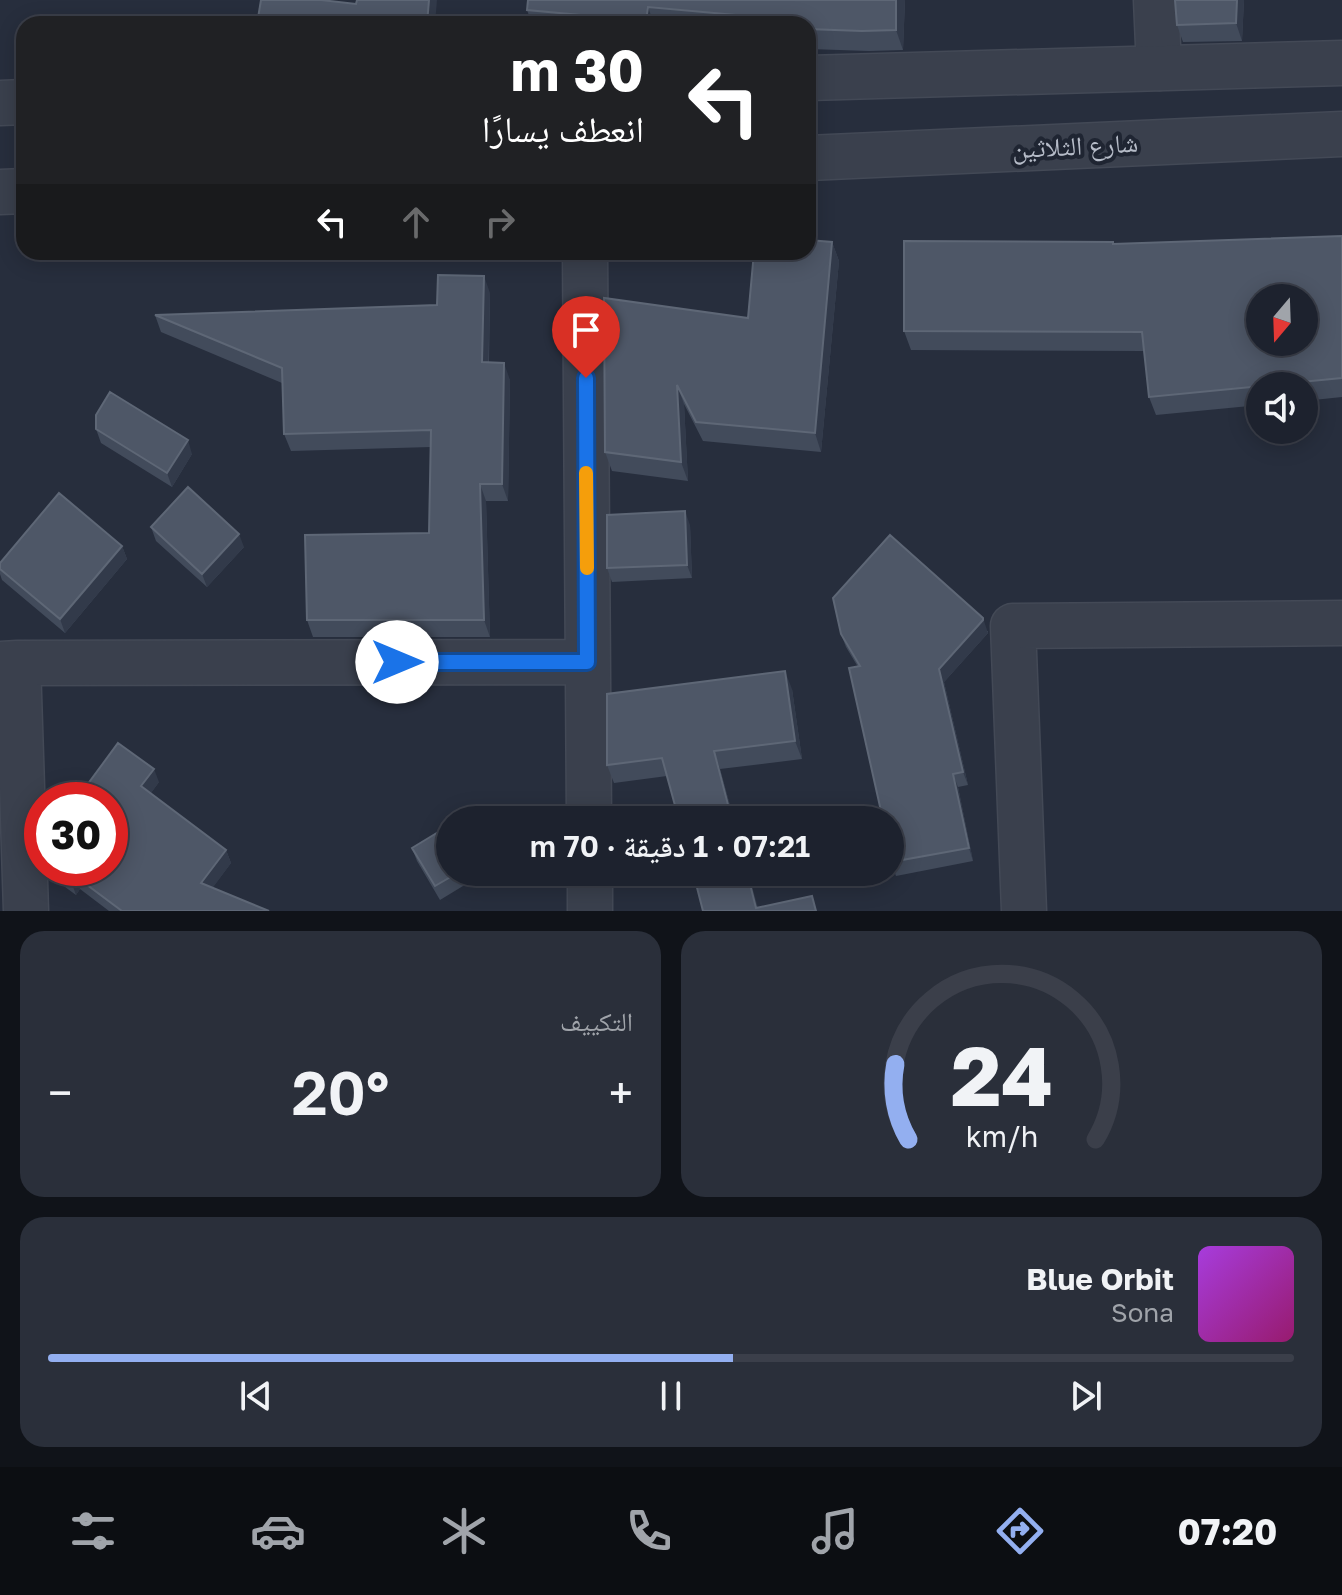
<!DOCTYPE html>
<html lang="ar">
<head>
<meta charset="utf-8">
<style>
	:root { --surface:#1d222e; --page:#2a2f3a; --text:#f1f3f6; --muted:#a0a4aa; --line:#3b3f4a; --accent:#93aff0 }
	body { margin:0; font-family:"Golos Text","Noto Naskh Arabic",sans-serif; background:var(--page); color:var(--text); direction:rtl; height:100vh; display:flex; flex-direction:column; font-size:30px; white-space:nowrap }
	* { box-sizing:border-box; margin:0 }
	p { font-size:26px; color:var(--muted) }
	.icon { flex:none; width:44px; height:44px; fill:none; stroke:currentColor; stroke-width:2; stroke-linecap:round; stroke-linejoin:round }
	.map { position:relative; height:911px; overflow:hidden; direction:ltr }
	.drawer { display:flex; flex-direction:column; gap:20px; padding:20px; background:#101319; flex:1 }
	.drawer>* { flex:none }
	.banner { position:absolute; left:16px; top:16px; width:800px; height:244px; border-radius:24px; box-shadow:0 4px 20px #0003,0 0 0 2px var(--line); direction:rtl; background:#202124; color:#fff; overflow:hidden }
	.needle { width:52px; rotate:199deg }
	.fabs { position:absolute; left:1246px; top:284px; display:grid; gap:16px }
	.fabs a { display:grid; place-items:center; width:72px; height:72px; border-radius:50%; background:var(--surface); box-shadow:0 4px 20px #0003,0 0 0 2px var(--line); font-size:40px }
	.speed { position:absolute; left:24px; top:782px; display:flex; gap:16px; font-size:40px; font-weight:700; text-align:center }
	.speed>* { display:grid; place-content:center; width:104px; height:104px; border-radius:50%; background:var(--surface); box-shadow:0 4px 20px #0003,0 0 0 2px var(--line); line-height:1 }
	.speed .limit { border:12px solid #d22; background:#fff; color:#111 }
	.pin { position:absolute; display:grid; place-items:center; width:68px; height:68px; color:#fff; margin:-82px -34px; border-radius:50% 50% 50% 0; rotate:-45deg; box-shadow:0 0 8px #0007 }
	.pin .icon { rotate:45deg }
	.me { position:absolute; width:88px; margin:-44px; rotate:90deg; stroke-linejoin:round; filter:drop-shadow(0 0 6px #0008) }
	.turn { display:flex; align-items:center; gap:28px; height:168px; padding:0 40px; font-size:36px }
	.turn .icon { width:104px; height:104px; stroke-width:2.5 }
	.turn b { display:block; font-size:56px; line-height:68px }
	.lanes { display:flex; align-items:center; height:76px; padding:0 40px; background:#0003; justify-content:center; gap:40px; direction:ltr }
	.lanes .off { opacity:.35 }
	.big { font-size:60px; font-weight:600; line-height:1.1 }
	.drawer .tile { flex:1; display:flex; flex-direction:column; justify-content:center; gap:12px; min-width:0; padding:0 28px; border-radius:24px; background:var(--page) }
	.drawer .dial { align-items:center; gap:0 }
	.dial svg { height:208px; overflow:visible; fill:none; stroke:var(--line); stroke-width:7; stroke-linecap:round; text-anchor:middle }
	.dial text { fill:var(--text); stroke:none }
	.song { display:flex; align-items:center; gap:24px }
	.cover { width:96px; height:96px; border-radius:12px; background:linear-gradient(135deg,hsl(280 70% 55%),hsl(320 70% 35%)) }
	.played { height:8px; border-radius:4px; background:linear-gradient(90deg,var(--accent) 55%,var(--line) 55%) }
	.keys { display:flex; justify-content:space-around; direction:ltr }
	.heat { display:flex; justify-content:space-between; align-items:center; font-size:44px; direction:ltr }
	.drawer .tiles { flex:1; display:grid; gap:20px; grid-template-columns:1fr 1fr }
	.tile:last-child { grid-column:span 2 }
	.trip { position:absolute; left:436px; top:806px; width:468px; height:80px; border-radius:40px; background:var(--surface); box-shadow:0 4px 20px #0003,0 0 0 2px var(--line); font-weight:600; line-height:80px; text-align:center; direction:rtl }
	.menu { display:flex; height:128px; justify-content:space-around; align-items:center; background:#0c0e12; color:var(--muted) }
	.menu .icon { width:56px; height:56px }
	.menu .selected { color:var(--accent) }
	.menu b { font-size:36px; color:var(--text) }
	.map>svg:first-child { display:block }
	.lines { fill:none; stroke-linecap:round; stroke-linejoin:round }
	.minor-casing { stroke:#434956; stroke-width:47 }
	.tertiary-casing { stroke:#434956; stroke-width:47 }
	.minor { stroke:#3a404d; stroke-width:44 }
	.tertiary { stroke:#3a404d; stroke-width:44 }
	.wall { fill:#424b5b }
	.shaded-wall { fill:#323a4a }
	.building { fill:#4e5767; stroke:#5e6776; stroke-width:2; fill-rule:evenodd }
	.route-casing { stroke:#114b97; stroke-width:20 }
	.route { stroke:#1a73e8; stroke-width:14 }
	.slow { stroke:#f59e0b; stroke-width:14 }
	.labels { text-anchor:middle; stroke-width:8; stroke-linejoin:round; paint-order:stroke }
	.street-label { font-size:26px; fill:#b6bcc8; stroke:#1f2532 }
</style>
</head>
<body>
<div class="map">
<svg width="1342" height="911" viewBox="0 0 1342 911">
	<rect width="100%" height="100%" fill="#272e3d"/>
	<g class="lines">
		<defs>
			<path id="minor" d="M1156,0l3,68
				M585,252l4,568
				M18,663l8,248
				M0,664l18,-1 569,-1
				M590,872v39
				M1024,911l-11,-285 329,-3"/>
			<path id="tertiary" d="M808,78l534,-15
				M0,103l24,-1
				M808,158l534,-24
				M0,192l24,-1"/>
		</defs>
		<!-- minor casing -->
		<use href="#minor" class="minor-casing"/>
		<!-- tertiary casing -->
		<use href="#tertiary" class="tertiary-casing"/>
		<!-- minor -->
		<use href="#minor" class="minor"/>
		<!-- tertiary -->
		<use href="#tertiary" class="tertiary"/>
	</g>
	<!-- wall -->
	<path class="wall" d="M905,0l-2,50 -34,1 -60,-2 -1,-3v-22h-276l-5,-14z
		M1175,0h69l-2,41 -59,1 -6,-17z
		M1342,236v161l-38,4v-15h-44v19l-104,10 -7,-18 -5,-46 -233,-1 -7,-19 209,-87z
		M832,242l7,19 -18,191 -118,-11 -19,-37 4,77 -76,-10 -7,-19 143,-134z
		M490,293l-1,69 21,18 -2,121h-22l4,136h-177l-6,-17 122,-87 2,-86 -140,4 -7,-17 -2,-51 -121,-51 -6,-17 282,-10z
		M96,429l96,25 -20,33 -71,-44z
		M690,525l2,53 -80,4 -5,-14z
		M151,527l93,20 -37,40 -51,-46z
		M122,546l5,13 -62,74 -63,-53 -2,-6v-11z
		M988,631v2l-44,49 24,103 -10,2 15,74 -77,15 -5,-14 -33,-195 -12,-20 -5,-13z
		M792,689l10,70 -82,10 14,51h-55l-12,-44 -53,7 -7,-18z
		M159,782l-9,12 76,56 5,13 -19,25 57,23h-160l-29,-22 -4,6 -26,-19 -3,-8h63v-68z
		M412,848l38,24h36l-46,28 -23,-39z"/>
	<!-- shaded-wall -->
	<path class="shaded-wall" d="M429,0h8l-2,24h-8z
		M896,0h9l-2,50 -7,-20z
		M1237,0h7l-2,41 -6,-18z
		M648,7l6,17h-7l-1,-3z
		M832,242l7,19 -18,191 -6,-19z
		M484,276l6,17 -2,86 -6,-17z
		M504,363l6,17 -2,121 -6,-17z
		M677,385l7,19 4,77 -7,-19z
		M188,440l4,14 -20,33 -5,-14z
		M480,484l6,17 4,136 -6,-17z
		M685,511l5,14 2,53 -5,-13z
		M239,534l5,13 -37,40 -5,-13z
		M122,546l5,13 -62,74 -5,-14z
		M983,618l5,15 -44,49 24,103 -5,-13 -24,-103z
		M785,671l7,18 10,70 -7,-18z
		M714,751l6,18 14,51h-2z
		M154,769l5,13 -13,18 -5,-14z
		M953,774l5,13 15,74 -4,-13z
		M226,850l5,13 -25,34 -5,-14z
		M747,872h1l11,39h-2z
		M75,876l5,13 -4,6 -5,-14z"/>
	<!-- building -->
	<path class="building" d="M261,0h60l35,4 1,-4h72l-2,24h-170z
		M528,0h368v30l-34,1 -54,-2v-5h-6v-3l-154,-14 -2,14 -119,-11z
		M1175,0h62l-1,23 -59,2z
		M1342,236v142l-193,19 -7,-65 -238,-1v-90l209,1v2zM1260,298h44v44h-44z
		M808,240l24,2 -17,191 -119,-11 -19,-37 4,77 -76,-10 -1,-154 144,20 6,-66h54z
		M438,275l46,1 -2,86 22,1 -2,121h-22l4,136h-177l-2,-85 124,-2 2,-103 -147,4 -2,-66 -127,-53 282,-10z
		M110,392l78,48 -21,33 -71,-44v-14z
		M188,487l51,47 -37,40 -51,-47z
		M59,493l63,53 -62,73 -60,-50v-6z
		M685,511l2,54 -80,3v-53z
		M890,535l93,83v2l-44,49 24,103 -10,2 16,74 -78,14 -1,-6v-36h-7l-34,-152 11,-2 -19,-32 -8,-36z
		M785,671l10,70 -81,10 18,69h-53l-17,-62 -55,7v-71z
		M118,743l36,26 -13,17 85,64 -25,33 68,28h-147l-47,-35 -4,5 -18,-13h57v-68h-34z
		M477,809l7,11h-26z
		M450,825v47h9l-24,14 -23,-38z
		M693,872h54l9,36 56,-12 4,15h-113z"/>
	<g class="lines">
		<defs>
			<path id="route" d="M397,662h190l-1,-284"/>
		</defs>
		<!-- route casing -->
		<use href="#route" class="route-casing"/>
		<!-- route -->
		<use href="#route" class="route"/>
		<!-- slow -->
		<path class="slow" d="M586,473l1,95"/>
	</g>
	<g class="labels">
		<!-- street labels -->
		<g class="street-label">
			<text transform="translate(1075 146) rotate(-3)" y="9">شارع الثلاثين</text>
		</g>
	</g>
</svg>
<div class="fabs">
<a><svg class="needle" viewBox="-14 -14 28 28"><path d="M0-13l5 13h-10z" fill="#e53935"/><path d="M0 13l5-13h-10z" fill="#a0a4aa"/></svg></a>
<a><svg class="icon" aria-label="sound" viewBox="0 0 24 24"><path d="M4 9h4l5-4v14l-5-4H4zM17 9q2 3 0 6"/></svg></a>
</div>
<div class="speed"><div class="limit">30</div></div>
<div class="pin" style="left:586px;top:378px;background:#d93025"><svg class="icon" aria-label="arrive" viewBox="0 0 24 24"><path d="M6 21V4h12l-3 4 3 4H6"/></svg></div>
<svg class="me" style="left:397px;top:662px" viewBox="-20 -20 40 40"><circle r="19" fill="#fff"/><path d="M0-13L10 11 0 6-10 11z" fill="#1a73e8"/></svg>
<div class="trip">07:21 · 1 دقيقة · 70 m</div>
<div class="banner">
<div class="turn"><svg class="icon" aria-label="left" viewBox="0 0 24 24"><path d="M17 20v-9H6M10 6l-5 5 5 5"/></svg><div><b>30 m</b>انعطف يسارًا</div></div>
<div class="lanes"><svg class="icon" aria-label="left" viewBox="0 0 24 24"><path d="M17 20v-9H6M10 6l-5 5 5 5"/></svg><svg class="icon off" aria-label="ahead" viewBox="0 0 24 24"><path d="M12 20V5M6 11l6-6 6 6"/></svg><svg class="icon off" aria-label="right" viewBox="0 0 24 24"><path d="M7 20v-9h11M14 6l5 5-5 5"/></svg></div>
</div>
</div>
<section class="drawer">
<div class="tiles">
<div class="tile dial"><svg viewBox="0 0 100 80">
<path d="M14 69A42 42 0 1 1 86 69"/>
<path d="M14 69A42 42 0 0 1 9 40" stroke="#93aff0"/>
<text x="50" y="56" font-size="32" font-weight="700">24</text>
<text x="50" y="72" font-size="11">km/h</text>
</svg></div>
<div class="tile"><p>التكييف</p>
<div class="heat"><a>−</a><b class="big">20°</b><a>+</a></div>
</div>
<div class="tile">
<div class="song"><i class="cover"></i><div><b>Blue Orbit</b><p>Sona</p></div></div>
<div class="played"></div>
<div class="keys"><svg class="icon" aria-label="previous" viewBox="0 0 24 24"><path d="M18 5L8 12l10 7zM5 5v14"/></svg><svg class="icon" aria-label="pause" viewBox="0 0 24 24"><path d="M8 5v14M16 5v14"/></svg><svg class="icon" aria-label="next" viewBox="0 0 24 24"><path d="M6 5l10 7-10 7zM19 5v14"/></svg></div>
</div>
</div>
</section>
<nav class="menu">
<b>07:20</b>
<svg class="icon selected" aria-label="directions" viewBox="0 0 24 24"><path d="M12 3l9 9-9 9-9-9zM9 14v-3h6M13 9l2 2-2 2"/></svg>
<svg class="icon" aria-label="music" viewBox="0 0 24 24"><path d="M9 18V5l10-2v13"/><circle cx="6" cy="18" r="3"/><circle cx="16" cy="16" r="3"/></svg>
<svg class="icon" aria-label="phone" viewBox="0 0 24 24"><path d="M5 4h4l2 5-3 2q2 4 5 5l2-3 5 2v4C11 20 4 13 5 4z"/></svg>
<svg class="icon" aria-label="climate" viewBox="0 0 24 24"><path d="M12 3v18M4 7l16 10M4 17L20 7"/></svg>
<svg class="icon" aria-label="car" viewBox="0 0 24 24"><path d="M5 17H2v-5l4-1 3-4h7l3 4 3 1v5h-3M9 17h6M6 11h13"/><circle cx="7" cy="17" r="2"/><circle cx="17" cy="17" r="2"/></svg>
<svg class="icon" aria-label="filters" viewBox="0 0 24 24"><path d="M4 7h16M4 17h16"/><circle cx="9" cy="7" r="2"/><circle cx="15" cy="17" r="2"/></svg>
</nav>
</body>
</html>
